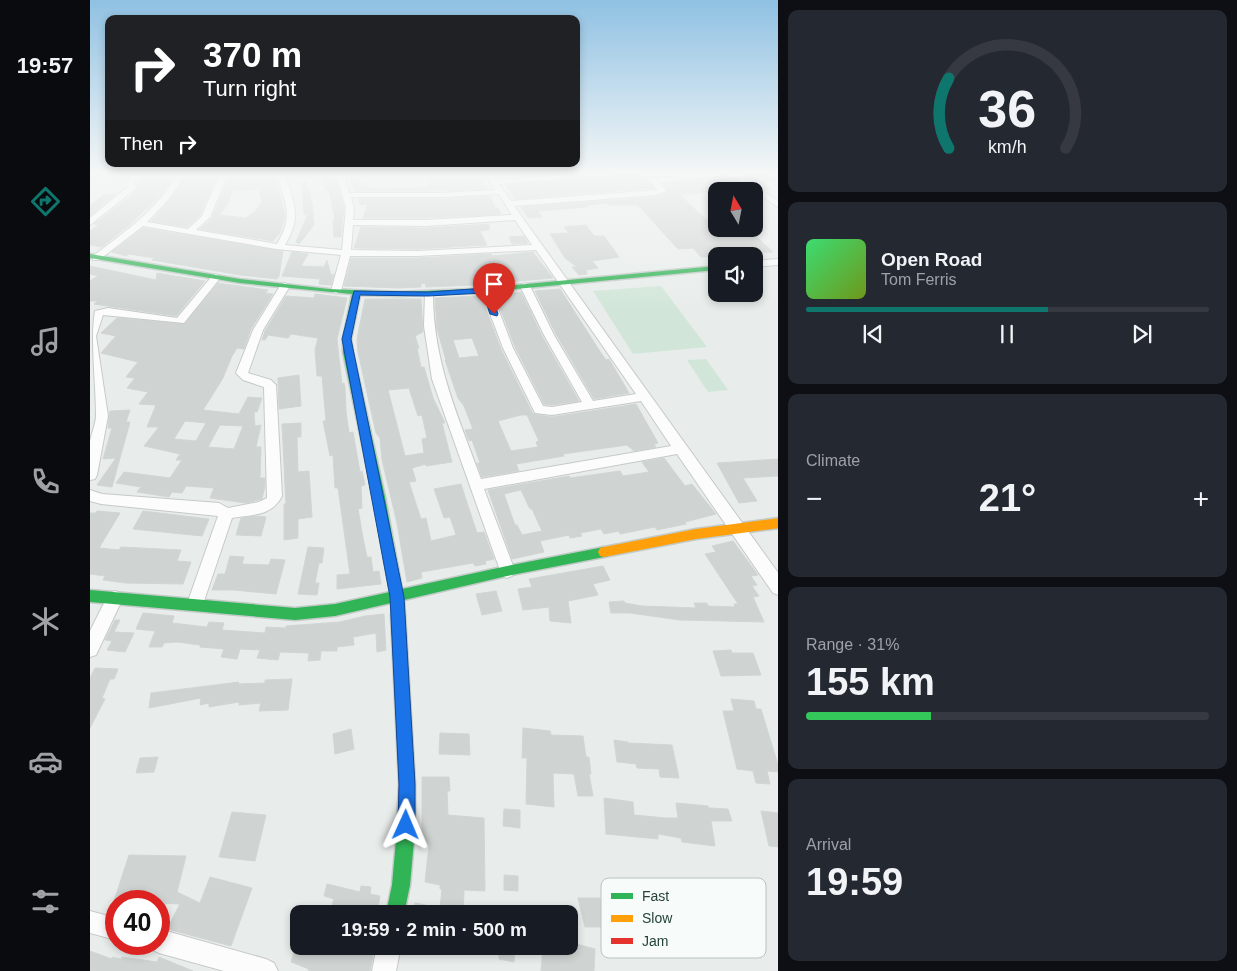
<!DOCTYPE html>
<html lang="en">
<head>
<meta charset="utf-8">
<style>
	:root { --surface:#171b24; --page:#242831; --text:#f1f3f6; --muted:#9ea1a6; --line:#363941; --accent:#0f766e }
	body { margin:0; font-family:Arial,sans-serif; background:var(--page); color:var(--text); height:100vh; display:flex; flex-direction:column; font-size:19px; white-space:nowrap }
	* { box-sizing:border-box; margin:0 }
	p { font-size:16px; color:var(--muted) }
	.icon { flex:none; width:28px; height:28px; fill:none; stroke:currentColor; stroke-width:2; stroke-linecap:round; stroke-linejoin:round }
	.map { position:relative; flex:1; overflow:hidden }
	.panel { display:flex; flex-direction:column; gap:10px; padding:10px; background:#0d0f14; width:459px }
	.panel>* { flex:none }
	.banner { position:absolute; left:15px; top:15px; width:475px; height:152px; border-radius:10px; box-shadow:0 2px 8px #0003; background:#202124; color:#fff; overflow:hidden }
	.needle { width:32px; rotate:350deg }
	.buttons { position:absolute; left:618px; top:182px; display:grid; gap:10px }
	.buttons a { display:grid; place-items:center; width:55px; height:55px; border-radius:10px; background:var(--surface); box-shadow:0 2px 8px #0003; font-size:25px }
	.speed { position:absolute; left:15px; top:890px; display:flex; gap:10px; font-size:25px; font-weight:700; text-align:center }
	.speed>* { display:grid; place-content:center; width:65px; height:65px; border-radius:50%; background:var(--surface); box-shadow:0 2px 8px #0003; line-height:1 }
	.speed .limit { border:8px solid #d22; background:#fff; color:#111 }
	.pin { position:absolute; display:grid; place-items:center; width:42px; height:42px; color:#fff; margin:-51px -21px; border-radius:50% 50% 50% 0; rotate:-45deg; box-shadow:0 0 5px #0007 }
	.pin .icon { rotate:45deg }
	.me { position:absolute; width:55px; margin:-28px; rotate:1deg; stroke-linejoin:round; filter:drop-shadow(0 0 4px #0008) }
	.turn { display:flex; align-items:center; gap:18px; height:105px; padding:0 15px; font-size:22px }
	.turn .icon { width:65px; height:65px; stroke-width:2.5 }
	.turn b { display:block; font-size:35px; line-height:42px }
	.then { display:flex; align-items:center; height:48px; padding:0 15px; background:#0003; gap:10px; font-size:19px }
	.big { font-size:38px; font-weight:600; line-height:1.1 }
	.panel .card { flex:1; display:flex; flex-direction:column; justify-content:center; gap:8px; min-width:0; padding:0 18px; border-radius:10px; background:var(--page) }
	.panel .dial { align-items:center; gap:0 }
	.dial svg { height:130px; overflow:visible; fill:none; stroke:var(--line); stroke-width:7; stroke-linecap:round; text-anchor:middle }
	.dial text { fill:var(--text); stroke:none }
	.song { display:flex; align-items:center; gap:15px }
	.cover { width:60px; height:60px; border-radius:8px; background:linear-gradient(135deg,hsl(140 70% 55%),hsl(80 70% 35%)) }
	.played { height:5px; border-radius:2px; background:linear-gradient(90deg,var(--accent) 60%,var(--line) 60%) }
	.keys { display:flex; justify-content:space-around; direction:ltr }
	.heat { display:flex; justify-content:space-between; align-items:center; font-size:28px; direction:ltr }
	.charge { height:8px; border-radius:4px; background:linear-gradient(90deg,#34c759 31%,var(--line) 0) }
	.trip { position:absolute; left:200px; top:905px; width:288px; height:50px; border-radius:10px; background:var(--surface); box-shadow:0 2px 8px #0003; font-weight:600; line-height:50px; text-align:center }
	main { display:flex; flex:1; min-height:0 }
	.dock { display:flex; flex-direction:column; width:90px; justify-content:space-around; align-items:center; background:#090b0e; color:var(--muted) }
	.dock .icon { width:35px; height:35px }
	.dock .active { color:var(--accent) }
	.dock b { font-size:22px; color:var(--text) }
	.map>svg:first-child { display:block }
	.green { fill:#d1e6d8 }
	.building { fill:#cfd4d2; stroke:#d1d6d4; fill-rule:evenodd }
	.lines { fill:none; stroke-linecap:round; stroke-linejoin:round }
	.street-casing { stroke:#c5cac8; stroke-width:2 }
	.fast-casing { stroke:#c3cbc8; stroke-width:3 }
	.slow-casing { stroke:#c3cbc8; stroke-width:3 }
	.jam-casing { stroke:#c3cbc8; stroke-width:3 }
	.street { fill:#fcfcfc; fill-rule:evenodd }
	.fast { fill:#30b455; fill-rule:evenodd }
	.slow { fill:#ff9f0a; fill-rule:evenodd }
	.jam { fill:#e5322d; fill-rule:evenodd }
	.route { fill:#1a73e8; stroke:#114b97 }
	.key { fill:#f7fbf9; stroke:#b8c4c0; stroke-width:1 }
	.key-label { font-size:14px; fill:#24423a }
</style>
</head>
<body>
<main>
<nav class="dock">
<b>19:57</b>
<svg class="icon active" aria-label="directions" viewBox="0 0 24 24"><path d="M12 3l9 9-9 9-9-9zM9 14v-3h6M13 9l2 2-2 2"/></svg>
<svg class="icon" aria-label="music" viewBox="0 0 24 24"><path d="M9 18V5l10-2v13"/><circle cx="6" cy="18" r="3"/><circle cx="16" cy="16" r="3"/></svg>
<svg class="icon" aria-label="phone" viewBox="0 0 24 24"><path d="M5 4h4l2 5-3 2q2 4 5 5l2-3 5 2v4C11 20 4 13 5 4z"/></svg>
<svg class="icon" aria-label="climate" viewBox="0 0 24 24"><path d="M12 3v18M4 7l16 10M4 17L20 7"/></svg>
<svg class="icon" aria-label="car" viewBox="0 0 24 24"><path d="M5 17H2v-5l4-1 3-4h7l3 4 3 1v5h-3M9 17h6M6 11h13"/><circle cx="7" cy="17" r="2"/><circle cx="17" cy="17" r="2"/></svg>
<svg class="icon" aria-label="filters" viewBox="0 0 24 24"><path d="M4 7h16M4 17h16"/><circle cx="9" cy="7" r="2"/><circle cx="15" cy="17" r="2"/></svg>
</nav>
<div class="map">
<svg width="689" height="971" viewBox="0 0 689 971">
	<rect width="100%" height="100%" fill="#e8edeb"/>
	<!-- green -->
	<path class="green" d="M571,286l46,61 -74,7 -40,-63z
		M616,359l22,31 -20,2 -21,-32z"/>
	<!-- building -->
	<path class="building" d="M56,173h30l-17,24 -32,30 -25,20 -12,-2v-14l9,-6 -5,-1 37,-28 11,-16h-3z
		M98,173l30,1 -18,41 -13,12 -36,-6 18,-20z
		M185,173l10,43 -5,17 -7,8 -73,-12 12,-11 18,-44zM169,189l3,13 -8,11 -9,5 -26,-3 9,-11 4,-13z
		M244,173l10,35 -3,29h-7l-1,-18h2l-3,-14 -3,-15h-3l-5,-16z
		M257,173h8l9,13h4v2h27l32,-1v-2h4l-5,-10 2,-2h50l8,16 -45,2h-86z
		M527,173h22l15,15 -139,11 -9,-14 105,-8z
		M651,173h25l11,8 -13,2 7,6 -7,1z
		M638,175l22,15 -16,1 -2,-2 -52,6 25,24h11v10h32l25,23 -18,1 3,3 -28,-1 -29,2 -8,-9 -15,1 -40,-44h-28l-2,-2 -22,2 1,2 -49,4 4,6 -14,1 -7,-11 135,-10 12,-5 -5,-8z
		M216,181l6,22 2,22 -15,19 -3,-2 12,-28h-4l-2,-32z
		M15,194l10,1 -25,21v-11z
		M400,196l5,12h3l3,6 -75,4h-63l5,-14 -7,1 -3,-6h83z
		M399,224v6l-9,1 7,14 -70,4 -63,-1 7,-21 65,1z
		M496,225l8,11h10l15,21 -27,4 6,7 -12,2 1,4 -8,1 -7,-8h5l-12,-9 -15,-24 19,-1 -5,-6z
		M53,228l140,23 -4,25 -2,3 -37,-4 -88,-15 3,-2 -26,-4 -3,2 -14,-4z
		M434,236l4,7 -16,1 -3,-7z
		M202,252l16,2 -7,12 23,1 3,-7 4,15 3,-1 -3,11 -12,-1 1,-5 -38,-3z
		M443,252l20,26 -79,7 -48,2 -1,-4 -4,1v3l-23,1 -54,-2 7,-28h66l74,-4 1,2z
		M0,266l66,14 1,-7 48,8 -29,35 -82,-12 4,-3h-8v-20l8,-5 -8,-2z
		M128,283l50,7 -3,3 8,1 -22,35 -7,20 -7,-1 -5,8 -9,22 -20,32 36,4 9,-17 14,1 -5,14h-3l1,14 6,-1 -5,22h5l-1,31h5v8l-3,13 -16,4 -36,-5 4,-10 -28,-2 -4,7 -10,-1 -3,5 -32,-5 4,-5 -25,-4 8,-11 46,6 12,-18h-6l4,-6 -36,-8 15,-19h-12l9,-22 -17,-1 9,-12 -21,-4 8,-10 -9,-1 12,-15 -37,-9 15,-17 -15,-3 16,-15 68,6zM95,421l21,2 -10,18 -22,-2zM130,425l23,1 -9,23 -26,-2z
		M470,289l41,64 5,7 3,-1 20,34 -35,6 -38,-65 -21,-43z
		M431,292l21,44 37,65 -27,4 -8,-1 -29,-57 -20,-52z
		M225,294l32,4 -10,41 2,19 3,26 2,-1 1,4 1,25 3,21 4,-1 7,40 2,-1 3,14 -4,1 1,22 -4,1 5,29 4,19h4l2,15 6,-1 2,13 -44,5v-14l13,-1 -12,-86h-3l-2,-33 -3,1 -7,-35h3l-4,-45h-5l-2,-26 3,-12 -27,-4 -3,4 -20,-3 -3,5h-3l3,-9 21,-35 28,2z
		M391,296l20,53 32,65 19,3 84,-13 22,39 -4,1 2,3 -22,4 -7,-6 -64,9 1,2 -48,8 3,7 -37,6 -5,-14h3l-8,-23 -3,1 -4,-11 8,-1 -9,-23 -6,-8 -13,-38h1l-9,-31 -2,-31zM382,338l7,18 -20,2 -6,-18zM431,415h6l12,26 -3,1 2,5 -27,4 -13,-30z
		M275,299h56l2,33 -8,4 4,12h-2l4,19h3l9,31 12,25h-3l10,39 -26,4v-2l-14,4 4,13 -7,1 12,37 5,-1 5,23 25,-6 -6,-18 -6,1 -10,-29 27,-5 16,49 7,-1 10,27 -9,2 1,3 -11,2 -2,-3 -52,9 1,6 -15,4 -10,-59 -15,-63 -2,-22 -4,-5 -18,-81 -1,-13zM319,388l9,28 4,-1 5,23 -5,1 2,14 -19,3 -17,-66z
		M209,375l2,31 -22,3 -1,-31z
		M40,410l-4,12h4l-18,65 -15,-2 19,-27 -13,1 9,-31h-4l2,-17z
		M211,423v14h-4l1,35 11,-1 3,46 -14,2v19l-14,2v-36h2l-4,-80z
		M574,458l21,28 7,-2 24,30 -31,8 1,2 -29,6 -2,-3 -35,7 -1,-3 -15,3 -3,-5 -21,4 2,3 -12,2 -1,-3 -29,6 4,11 -32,7 -24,-69 81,-14 1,2 50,-7 3,5 26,-4 -7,-10zM431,490l9,19h2l10,22 -20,4 -5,-10h-2l-11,-31z
		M689,459v17l-36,2 14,23 -18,2 -22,-40z
		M7,511l23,2 -21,35 20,2 2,-3 60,3 -4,11 14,1 -8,22 -57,-1 -23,-3 2,-4 -15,-2v-61h6z
		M53,511l66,8 -7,17 -69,-7z
		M167,516l9,1 -5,19 -25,-1 5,-17z
		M643,541l25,34 -7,1 6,9 -5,1 7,10 -6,1 11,25 -84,-2 -50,-7h-19l-2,-11 15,-1 1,2 17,3 54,2 -2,-5h13l1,3 27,1 -1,-3h4l-33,-50 11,-2 -4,-6z
		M218,547l16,1 -2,15h-3l-4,20h4l-2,12 -19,-1z
		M140,556l14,1 -2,7 27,1 2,-6 14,1 -9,34 -43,-4h-21l6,-16h7z
		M513,566l7,14 -17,4 5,11 -30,6 3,22 -21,-2 -1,-14 -26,3 -5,-21 14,-2 -3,-8z
		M406,591l6,20 -20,4 -6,-21z
		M53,613l31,3 -2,7 35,4 2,-5 15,1 -2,7 43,3 1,-6 20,1v-2l54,-4 25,-6 19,-2 2,36 -9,2 -1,-19 -23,4 1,8 -17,2v4h-16l-1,9 -12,1 1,-8 -29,-1 -2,8 -21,-2 3,-8 -20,-1 -3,10 -16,-2 3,-8 -24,-2v-2l-23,-3 -13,1 -2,4h-13l6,-16 -19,-2z
		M25,620h5l-6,12 20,1 -9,19 -18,-2 5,-9 -7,-1z
		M641,650l1,3h21l8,22 -40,1 -8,-25z
		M5,668l23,1 -4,10h-4l-8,19 3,1 -15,29v-50z
		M202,679l-4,31 -29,1 2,-8 -22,2v-3l-30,5v-4l-9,2 1,-7 -52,10 2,-15 88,-11 -1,2 27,-1v-3z
		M641,699l23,2 2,8h5l18,59v4l-12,-1 3,13 -14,-1 -3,-12 -16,-2 -14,-58h11z
		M433,728l27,3 1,4 32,1 3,21h3l2,17h-2l4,22h-15l-4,-22 -21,-1 1,34 -28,-3 1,-46h-5z
		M261,729l3,20 -19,5 -2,-20z
		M350,733l29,1 1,21 -31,-1z
		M524,740l14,2v1l44,2 7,33 -19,-1 -1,-8 -22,-1 -1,-4 -19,-2z
		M68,757l-4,15 -18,1 4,-15z
		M332,777h27l1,14h-3l1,24 36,3 1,73 -21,-1 -1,24h-50l2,-11 25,5 2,-19h-2v-4l-15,-3 4,-37h-7z
		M514,798l29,4 1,13 32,3h12l-2,-15 32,3 1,2 19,1 4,12h-21l4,25 -33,-4 -1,-4 -23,-4v5l-52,-5z
		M414,809l16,1v18l-17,-2z
		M671,811l18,2v34l-10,-1z
		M142,812l34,3 -11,46 -36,-4z
		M39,855l57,1 -9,36 23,11 10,-26 42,11 -21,58 -64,-17 13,-25 -21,-1v-2h-45z
		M414,875l14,1v15l-14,-1z
		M237,884l33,8 1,-6 10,1 -1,7 10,2 -3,17 -33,-5 -1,6 -13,-2 4,-13 -10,-3z
		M488,898h22l4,29h-19z
		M479,942l26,7 -1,22h-53l2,-25h26z
		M206,946h79l-5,25h-62l1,-2 -18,-7z
		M388,946h37l-1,16 -15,-3v-4l-21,-5z
		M0,951l22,8v-2l9,2 1,-2 35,5 2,-5 34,14h-103z"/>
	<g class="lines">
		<defs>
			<path id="street" d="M46,173h8l-11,9 3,5 -1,2 -45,36v-7l36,-30 2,-1 -3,-5z
				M88,173h8l-18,27 -21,22 41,7 14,-13 18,-43h8l-18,44 -14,13 81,14c18,-31 7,-40 0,-71h8c8,32 18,41 0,72l57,5 4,-42 -10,-35h8l5,20h92l55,-3 -12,-17h8l4,7 88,-7h31l-4,2 -112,9 12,17 147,-11 -17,-17h8l6,6 51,-6h22l-4,2 -64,8 6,8 -10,4 -142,11 265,368v21l-6,-2 -96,-139 -193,35 31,82 -3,5 -5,2 -5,-2 -70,-197 -8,-53 1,-34h6l2,2c0,68 25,122 48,185l190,-33 -30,-45 -89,14 -17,-2 -32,-65 -22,-58 2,-2h6l2,2 22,58 30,58 9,1 30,-5 -38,-67 -24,-49 5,-3 5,3 24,49 39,66 43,-7 -100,-144 -119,6h-67l-9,35 -5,3 -5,-3 10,-36 -65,-6 -133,-23 -44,34h-6v-4c32,-24 65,-47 85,-83zM409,194l13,21 -86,5h-73l1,-12 -3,-11h90zM425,220l17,25 -115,6 -66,-1 2,-25 73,1z
				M638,173h9l42,29v6z
				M680,173h9v5z
				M689,259v6l-25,2v-6z
				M126,274l5,3 -37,46 -81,-8 -7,21 12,80 -11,59 -2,4 -5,1c0,-12 0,-26 0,-39 2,-9 6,-18 6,-26 0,-30 -6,-78 -1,-104l13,-3 69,10 36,-43z
				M195,283l5,3 -27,44 -15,43 23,7 5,5 6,111c-11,21 -29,18 -50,22l-29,86 -2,5 -6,2 -6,-2 -2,-5 31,-88 -117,-12 -11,-3v-11l12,4 117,9 9,5 31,-6 8,-4 -3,-111 -21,-7 -7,-7 17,-43 27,-44z
				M25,591l6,2 2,5 -27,57 -6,2v-26l19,-38z
				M0,911l26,7v22l-26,-7z
				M69,929l107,30 8,4 4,8h-54l-65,-18 -8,-4 -2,-5h10z
				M287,946h24l-5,25h-24z"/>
			<path id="fast" d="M0,254l150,25 89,10 69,3 76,-3 242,-23v4l-242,23 -76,3 -38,-1 -9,44 2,13 32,145 17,92 105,-23 97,-19 4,1 2,4 -2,4 -4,1 -97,19 -103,24 1,15 -2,4 -5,2 -5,-2 -2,-16 -56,13 -40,4 -205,-18v-12l205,18 40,-4 55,-12 -17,-95 -30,-145v-13l9,-45 -112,-11 -150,-25z
				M316,820l6,3 3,6 -5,56 -6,29h-18l6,-29 5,-56 3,-6z"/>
			<path id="slow" d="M689,518v10l-83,11 -92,18 -4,-1 -2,-4 2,-4 4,-1 92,-18z"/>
			<path id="jam" d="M308,609l5,2 2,4 10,169v45l-3,6 -6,3 -6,-3 -3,-6 2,-45 -8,-169 2,-4z"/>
		</defs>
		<!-- street casing -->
		<use href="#street" class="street-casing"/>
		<!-- fast casing -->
		<use href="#fast" class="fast-casing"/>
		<!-- slow casing -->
		<use href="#slow" class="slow-casing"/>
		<!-- jam casing -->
		<use href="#jam" class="jam-casing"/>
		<!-- street -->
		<use href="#street" class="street"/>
		<!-- fast -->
		<use href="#fast" class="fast"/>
		<!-- slow -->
		<use href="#slow" class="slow"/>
		<!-- jam -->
		<use href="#jam" class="jam"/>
	</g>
	<!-- sky -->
	<linearGradient id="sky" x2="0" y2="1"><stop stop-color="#8fc1e3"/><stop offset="0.56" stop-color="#f5f7f6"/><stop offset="1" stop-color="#f5f7f6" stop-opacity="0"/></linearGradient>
	<rect width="689" height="309" fill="url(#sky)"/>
	<!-- route -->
	<path class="route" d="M396,288l4,2 8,24 -1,2 -7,-2 -7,-21 -55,3 -68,-1 -9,44 53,258 11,187v41l-3,6 -6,2 -6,-2 -2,-6 1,-41 -9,-187 -48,-258 12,-48 74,1z"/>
	<!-- legend -->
	<rect x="511" y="878" width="165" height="80" rx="8" class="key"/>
	<rect x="521" y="893" width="22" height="6" fill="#30b455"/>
	<rect x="521" y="915" width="22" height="7" fill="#ff9f0a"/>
	<rect x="521" y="938" width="22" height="6" fill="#e5322d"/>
	<g class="key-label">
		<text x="552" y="901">Fast</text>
		<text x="552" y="923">Slow</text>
		<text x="552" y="946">Jam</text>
	</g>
</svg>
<div class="buttons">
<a><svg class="needle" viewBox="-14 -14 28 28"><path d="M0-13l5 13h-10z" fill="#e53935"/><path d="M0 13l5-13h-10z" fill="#9ea1a6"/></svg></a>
<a><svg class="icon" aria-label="sound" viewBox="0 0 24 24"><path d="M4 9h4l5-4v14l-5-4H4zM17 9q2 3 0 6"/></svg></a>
</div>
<div class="speed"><div class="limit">40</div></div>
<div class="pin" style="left:404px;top:314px;background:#d93025"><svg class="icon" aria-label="arrive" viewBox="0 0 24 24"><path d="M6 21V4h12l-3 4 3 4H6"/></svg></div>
<svg class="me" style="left:316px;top:825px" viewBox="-20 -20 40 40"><path d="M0-17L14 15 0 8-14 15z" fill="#1a73e8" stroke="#fff" stroke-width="4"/></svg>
<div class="trip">19:59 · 2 min · 500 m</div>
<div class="banner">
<div class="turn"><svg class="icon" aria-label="right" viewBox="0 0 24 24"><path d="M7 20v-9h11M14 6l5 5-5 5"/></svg><div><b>370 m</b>Turn right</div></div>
<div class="then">Then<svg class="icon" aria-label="right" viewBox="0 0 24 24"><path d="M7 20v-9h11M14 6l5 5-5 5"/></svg></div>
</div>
</div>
<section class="panel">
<div class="card dial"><svg viewBox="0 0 100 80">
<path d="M14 69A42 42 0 1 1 86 69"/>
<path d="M14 69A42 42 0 0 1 14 26" stroke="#0f766e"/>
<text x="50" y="56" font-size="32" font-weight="700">36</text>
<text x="50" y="72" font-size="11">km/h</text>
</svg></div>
<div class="card">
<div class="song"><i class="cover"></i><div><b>Open Road</b><p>Tom Ferris</p></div></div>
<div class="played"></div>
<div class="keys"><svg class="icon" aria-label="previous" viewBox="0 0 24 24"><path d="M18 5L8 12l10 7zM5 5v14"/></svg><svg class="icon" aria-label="pause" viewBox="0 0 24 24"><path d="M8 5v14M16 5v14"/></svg><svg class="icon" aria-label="next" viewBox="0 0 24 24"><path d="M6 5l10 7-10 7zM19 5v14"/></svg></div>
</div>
<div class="card"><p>Climate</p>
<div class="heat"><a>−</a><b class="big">21°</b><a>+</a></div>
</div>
<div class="card"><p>Range · 31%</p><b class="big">155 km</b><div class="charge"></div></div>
<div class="card"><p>Arrival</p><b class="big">19:59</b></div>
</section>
</main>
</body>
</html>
